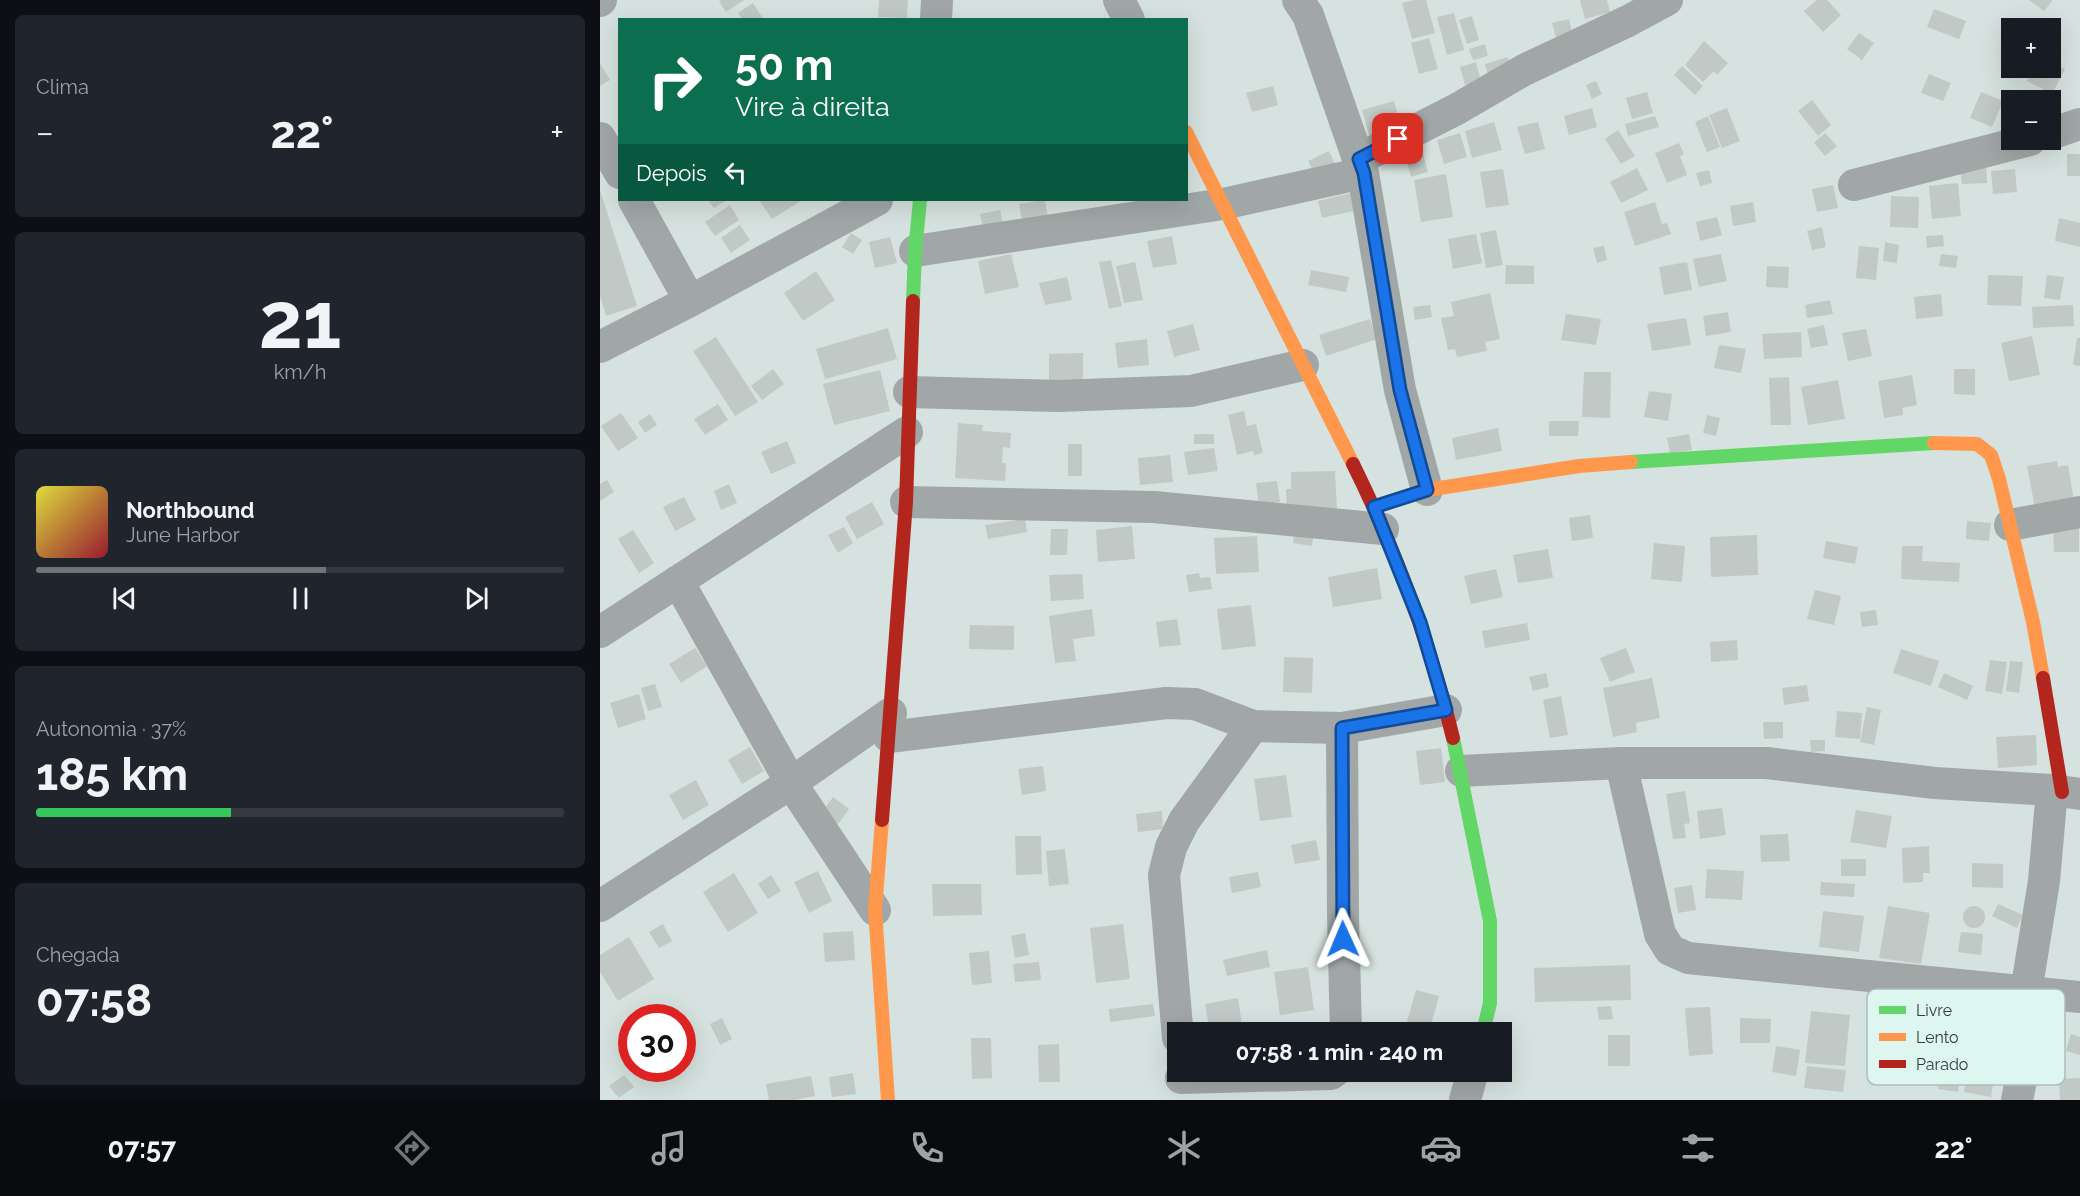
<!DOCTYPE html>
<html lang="pt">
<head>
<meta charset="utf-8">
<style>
	:root { --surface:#171b24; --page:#20242c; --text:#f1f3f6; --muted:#9ea1a6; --line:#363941; --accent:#6c7674 }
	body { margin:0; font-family:Raleway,sans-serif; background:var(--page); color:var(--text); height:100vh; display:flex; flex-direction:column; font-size:22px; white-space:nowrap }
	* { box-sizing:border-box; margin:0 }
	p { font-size:20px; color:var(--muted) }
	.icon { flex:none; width:33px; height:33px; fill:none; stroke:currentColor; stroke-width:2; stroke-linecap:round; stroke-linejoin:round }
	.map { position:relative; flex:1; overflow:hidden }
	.sheet { display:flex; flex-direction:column; gap:15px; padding:15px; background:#0d0f14; width:600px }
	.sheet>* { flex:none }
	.hud { position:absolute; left:18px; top:18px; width:570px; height:183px; border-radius:0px; box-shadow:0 6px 24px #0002; background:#0b6e4f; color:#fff; overflow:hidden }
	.buttons { position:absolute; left:1401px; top:18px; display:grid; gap:12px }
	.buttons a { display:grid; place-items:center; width:60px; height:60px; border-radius:0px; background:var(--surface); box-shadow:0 6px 24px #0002; font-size:30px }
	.speed { position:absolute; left:18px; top:1004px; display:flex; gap:12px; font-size:30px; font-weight:700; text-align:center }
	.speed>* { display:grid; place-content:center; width:78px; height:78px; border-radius:50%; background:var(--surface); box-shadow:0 6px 24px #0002; line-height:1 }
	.speed .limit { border:9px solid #d22; background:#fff; color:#111 }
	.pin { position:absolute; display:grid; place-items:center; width:51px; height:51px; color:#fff; margin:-26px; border-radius:12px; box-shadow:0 3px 9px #0006 }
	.me { position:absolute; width:66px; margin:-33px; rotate:359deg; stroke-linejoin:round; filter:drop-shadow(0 0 4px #0008) }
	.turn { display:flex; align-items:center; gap:21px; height:126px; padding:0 18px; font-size:27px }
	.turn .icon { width:78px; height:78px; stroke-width:2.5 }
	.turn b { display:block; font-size:42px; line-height:51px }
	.then { display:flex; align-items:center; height:57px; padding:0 18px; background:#0003; gap:12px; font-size:22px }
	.big { font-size:45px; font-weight:700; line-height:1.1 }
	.sheet .card { flex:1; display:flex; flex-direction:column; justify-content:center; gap:9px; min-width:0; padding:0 21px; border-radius:9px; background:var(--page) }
	.sheet .dial { align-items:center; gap:0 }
	.dial b { font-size:78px; line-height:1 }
	.song { display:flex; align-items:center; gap:18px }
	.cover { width:72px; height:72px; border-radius:9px; background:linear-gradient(135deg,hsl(60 70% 55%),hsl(350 70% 35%)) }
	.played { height:6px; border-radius:3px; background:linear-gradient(90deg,var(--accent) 55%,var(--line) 55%) }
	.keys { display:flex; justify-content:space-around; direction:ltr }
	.heat { display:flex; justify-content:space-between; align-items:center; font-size:33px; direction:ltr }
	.charge { height:9px; border-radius:4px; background:linear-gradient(90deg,#34c759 37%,var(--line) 0) }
	.trip { position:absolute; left:567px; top:1022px; width:345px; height:60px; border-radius:0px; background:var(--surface); box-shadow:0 6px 24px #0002; font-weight:700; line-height:60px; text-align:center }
	.tab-bar { display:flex; height:96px; justify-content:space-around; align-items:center; background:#090b0e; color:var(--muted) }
	.tab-bar .icon { width:42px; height:42px }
	.tab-bar .current { color:var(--accent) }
	.tab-bar b { font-size:27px; color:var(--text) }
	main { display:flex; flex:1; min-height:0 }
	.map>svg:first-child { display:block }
	.building { fill:#c0c9c5 }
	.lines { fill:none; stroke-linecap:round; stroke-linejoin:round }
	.street { stroke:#a1a6a6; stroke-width:32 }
	.fast { stroke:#63d668; stroke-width:14 }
	.slow { stroke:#ff974d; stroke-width:14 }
	.jam { stroke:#b3261e; stroke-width:14 }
	.route-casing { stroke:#114b97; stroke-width:15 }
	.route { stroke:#1a73e8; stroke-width:10 }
	.key { fill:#ddf6ef; stroke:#aabeb9; stroke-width:1.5 }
	.key-label { font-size:16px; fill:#333c3a }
</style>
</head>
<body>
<main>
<section class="sheet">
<div class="card"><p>Clima</p>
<div class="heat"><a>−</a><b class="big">22°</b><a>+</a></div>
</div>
<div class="card dial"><b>21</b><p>km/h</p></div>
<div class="card">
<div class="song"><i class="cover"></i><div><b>Northbound</b><p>June Harbor</p></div></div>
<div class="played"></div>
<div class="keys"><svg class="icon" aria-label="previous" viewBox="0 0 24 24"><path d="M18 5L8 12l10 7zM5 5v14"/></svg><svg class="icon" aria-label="pause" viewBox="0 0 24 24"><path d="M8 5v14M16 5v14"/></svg><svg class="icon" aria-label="next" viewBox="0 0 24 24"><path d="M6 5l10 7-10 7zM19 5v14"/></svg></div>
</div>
<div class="card"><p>Autonomia · 37%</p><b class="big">185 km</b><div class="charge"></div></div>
<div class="card"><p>Chegada</p><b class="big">07:58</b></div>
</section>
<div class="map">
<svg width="1480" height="1100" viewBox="0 0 1480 1100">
	<rect width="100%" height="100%" fill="#d6e2df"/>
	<!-- building -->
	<path class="building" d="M121,0h23l-18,12 -7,-11z
		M279,0h29l-1,18 -29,-1z
		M814,0h12l9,33 -23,6 -10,-36z
		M980,0h27l3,12 -25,7z
		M1217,0h10l14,15 -18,17 -19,-21z
		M1429,0h24l-9,11z
		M153,3l11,17h-21l-5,-7z
		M1334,9l32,12 -7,18 -32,-12z
		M854,13l10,37 -17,5 -10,-38z
		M872,16l7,24 -12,4 -8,-24z
		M969,19l4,18 -16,4 -5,-18z
		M1259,33l15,10 -12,17 -15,-11z
		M829,38l9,31 -19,5 -8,-31z
		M1104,41l24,22 -11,12 -3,-4 -11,11 -18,-17z
		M885,44l3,12 -15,4 -4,-11z
		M908,57l5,19 -23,6 -5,-18z
		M1450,61l15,8 -13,25 -25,-13 7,-13h16z
		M876,62l5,19 -16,4 -5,-18z
		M0,63l10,17 -10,6z
		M1082,66l21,20 -8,9 -21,-20z
		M1329,74l22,9 -8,18 -22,-8z
		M996,81l6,13 -10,5 -6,-14z
		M673,86l5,19 -26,7 -6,-19z
		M1047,92l6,21 -21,6 -6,-21z
		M1381,92l22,9 -11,26 -22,-9z
		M1212,100l19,25 -13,11 -20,-25z
		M794,101l8,30 -32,8 -8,-29z
		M992,108l5,19 -28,8 -5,-19z
		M1127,108l13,33 -18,7 -13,-33z
		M1055,116l4,11 -31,9 -3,-12z
		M1108,116l12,31 -13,5 -12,-30z
		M894,122l8,28 -30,8 -7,-27z
		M938,122l7,27 -20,5 -8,-27z
		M1018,130l17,26 -14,8 -16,-25z
		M860,133l7,24 -23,7 -7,-24z
		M1225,133l12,13 -12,10 -11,-13z
		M1079,143l5,11 -4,2 7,19 -20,8 -12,-30z
		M729,151l9,19 -20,10 -10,-19z
		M823,154l5,18 -17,5 -5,-18z
		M1467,154h13v22h-13z
		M1386,156l1,27 -25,1 -3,-25z
		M1037,168l11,22 -27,13 -11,-21z
		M903,169l6,36 -23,3 -6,-36z
		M1415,169l2,23 -24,2 -2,-23z
		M1109,170l3,13 -12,3 -4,-13z
		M846,174l7,43 -32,5 -7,-42z
		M1358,183l3,33 -29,3 -3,-33z
		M1233,185l5,23 -21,4 -5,-23z
		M0,190l37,116 -31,10 -6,-20z
		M759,191l4,18 -41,9 -4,-17z
		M1291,196l28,1 -1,31 -28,-1z
		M108,200h19l-13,8z
		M159,200h43l-30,19z
		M445,200l5,28 -26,4 -5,-28z
		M1055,202l7,22 5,-1 4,11 -36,12 -11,-34z
		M1153,202l3,20 -23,4 -3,-20z
		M130,205l9,15 -24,16 -10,-14z
		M400,210l5,24 -20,4 -5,-24z
		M1117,217l5,18 -22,6 -4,-19z
		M1459,218l21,5v24l-25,-6z
		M140,225l10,15 -19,13 -10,-15z
		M1222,227l4,20 -14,3 -5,-19z
		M896,230l7,35 -17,3 -6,-35z
		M251,233l11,7 -9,14 -11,-7z
		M876,234l6,29 -29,6 -5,-30z
		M1343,235l1,11 -17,2 -1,-12z
		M572,236l5,28 -24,4 -6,-27z
		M290,237l7,26 -22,5 -6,-26z
		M1285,242l14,3 -2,18 -14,-2z
		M1004,246l3,14 -10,3 -4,-15z
		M1259,246l20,2 -3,32 -20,-2z
		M411,254l8,33 -34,7 -7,-33z
		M1121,254l6,27 -28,6 -6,-28z
		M1341,254l17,2 -2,12 -17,-2z
		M511,260l11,46 -13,3 -10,-47z
		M535,262l8,38 -19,3 -8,-37z
		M1087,262l5,28 -28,5 -5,-28z
		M906,265l28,1v18h-29z
		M1167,266l22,1 -1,21 -22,-1z
		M711,270l38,7 -3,15 -38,-7z
		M216,271l19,29 -32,21 -19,-28z
		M1388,275l35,1 -2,30 -34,-1z
		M1447,275l17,2 -4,23 -16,-2z
		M467,277l5,23 -27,5 -6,-22z
		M890,293l10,46 -15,3 2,9 -30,6 -2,-8 -7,1 -7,-32 13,-2 -3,-14z
		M1341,294l2,22 -27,3 -2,-22z
		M1230,300l3,14 -26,4 -2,-13z
		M830,305l2,12 -17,3 -2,-13z
		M1473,305l1,21 -41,2 -1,-21z
		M1128,312l3,20 -25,4 -3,-20z
		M966,314l35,5 -5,26 -35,-5z
		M1086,318l5,27 -39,6 -5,-27z
		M770,319l7,20 -51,17 -7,-21z
		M593,324l7,26 -26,7 -7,-26z
		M1224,325l4,20 -17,3 -4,-19z
		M288,328l9,31 -72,20 -9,-30z
		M1266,329l6,27 -24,5 -6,-28z
		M1201,332l1,25 -38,2 -2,-25z
		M1432,336l8,39 -31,6 -8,-38z
		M116,337l42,65 -23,14 -42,-65z
		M1477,338h3v28l-7,-1z
		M547,339l2,26 -31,3 -3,-25z
		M1119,345l27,4 -5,24 -27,-5z
		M483,353v32h-34v-31z
		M173,369l11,15 -22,16 -11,-14z
		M1354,369h21v26l-21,-1z
		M280,370l10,41 -56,14 -11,-41z
		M984,372h27l-1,46 -28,-1z
		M1312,375l5,30 -15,3 1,7 -19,3 -6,-37z
		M1189,377l2,48h-20l-2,-47z
		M1238,380l7,39 -37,6 -7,-38z
		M1049,391l23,3 -4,27 -24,-4z
		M118,404l10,16 -23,15 -11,-16z
		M644,411l3,15 9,-2 7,29 -9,2 -1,-4 -16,4 -9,-40z
		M21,413l17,25 -20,13 -17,-25z
		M50,414l7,11 -12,8 -7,-11z
		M1107,415l13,3 -4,18 -13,-3z
		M949,421h30l-1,15h-29z
		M358,423l25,2 -1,6 29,2 -1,15 -7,-1 -1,16h4l-1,18 -50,-3z
		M898,428l4,23 -46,9 -4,-22z
		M594,434h20v10h-20z
		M1089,434l3,16 -22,3 -3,-15z
		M187,441l9,22 -25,11 -10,-22z
		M468,444h14v32h-14z
		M614,448l4,23 -30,4 -4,-23z
		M570,455l3,27 -33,3 -2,-27z
		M1457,461l1,6 10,-2 6,36 -39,7 -8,-42z
		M735,471l2,39 -50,2 -1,-23h5v-17z
		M7,480l7,12 -14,9v-17z
		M677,481l3,21 -21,3 -3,-22z
		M129,484l8,19 -16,7 -7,-19z
		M84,497l12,23 -21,11 -12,-24z
		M272,502l12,22 -27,15 -12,-22z
		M990,515l3,23 -21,3 -3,-23z
		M425,519l2,13 -39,7 -3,-14z
		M1367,521l24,2 -2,18 -23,-2z
		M1453,525h26v27h-25z
		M532,526l3,33 -37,3 -2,-32z
		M244,527l9,16 -15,10 -10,-18z
		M451,529h17l-1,26h-17z
		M695,529l19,3 -2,14 -19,-3z
		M33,530l21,33 -15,10 -21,-34z
		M1157,535l1,40 -47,2 -1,-40z
		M657,536l2,36 -43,2 -2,-36z
		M1226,541l32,6 -3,17 -32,-6z
		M1054,543l31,3 -3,36 -31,-3z
		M1302,546h21l-1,15 38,2 -1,19 -58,-3z
		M948,549l5,29 -35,5 -5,-28z
		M777,568l5,31 -49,8 -5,-30z
		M896,569l7,28 -32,7 -7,-28z
		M599,573l1,5 10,-1 2,12 -23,3 -3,-17z
		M482,574l2,25 -33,2 -2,-26z
		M1215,590l26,6 -7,29 -27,-6z
		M651,605l5,41 -34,4 -5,-41z
		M492,609l3,27 -22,3 3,22 -21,2 -6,-47z
		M1276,610l2,15 -16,2 -2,-15z
		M577,619l4,26 -22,2 -3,-25z
		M927,623l3,17 -45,8 -3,-17z
		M370,625l44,1v24l-45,-1z
		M1137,640l1,20 -27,2 -1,-20z
		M95,648l12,18 -26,17 -12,-19z
		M1026,648l9,24 -25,10 -10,-24z
		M1301,649l38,12 -8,25 -38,-13z
		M684,657l29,1 -1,35 -29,-1z
		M1390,660l17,2 -5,32 -17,-3z
		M1410,661l13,1 -4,31 -13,-2z
		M946,673l3,14 -16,4 -4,-14z
		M1344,673l29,13 -6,14 -29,-13z
		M1052,678l8,40 -24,5 1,9 -24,5 -10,-49z
		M55,684l7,23 -14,4 -7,-23z
		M1207,685l2,16 -25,4 -2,-17z
		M39,694l7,25 -28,9 -8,-25z
		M961,696l7,39 -18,3 -7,-38z
		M1267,707l14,3 -7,35 -14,-3z
		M1237,711l25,2 -2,26 -25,-2z
		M1163,722h20v16l-19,1z
		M1436,735l1,30 -39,3 -2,-31z
		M1210,740h15v11l-14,1z
		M150,747l14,24 -22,13 -14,-24z
		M841,748l4,34 -25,3 -4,-34z
		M443,766l3,25 -24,4 -4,-26z
		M686,775l6,42 -32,4 -6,-42z
		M96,780l13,25 -26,15 -14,-25z
		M1085,791l5,32 -6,1 2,14 -13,1 -7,-45z
		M233,797l16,12 -11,15 -16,-12z
		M1122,808l4,27 -26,4 -3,-28z
		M1256,810l36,6 -6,32 -36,-6z
		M562,811l1,18 -25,3 -2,-18z
		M1188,834l2,27 -29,1 -1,-27z
		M415,836h26l1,38 -26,1z
		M716,840l4,20 -25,4 -4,-19z
		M1329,846l1,27h-7v9l-20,1 -1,-35z
		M465,849l4,35 -20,2 -3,-35z
		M1241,859h25v17h-25z
		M1372,863l31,1v24l-31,-1z
		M1107,869l37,2 -2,29 -37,-2z
		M218,871l14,30 -23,12 -15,-31z
		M658,872l3,15 -29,6 -3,-16z
		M134,873l24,40 -30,19 -25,-40z
		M171,875l10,16 -13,8 -10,-15z
		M1221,882l34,2 -1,13 -34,-2z
		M332,884h49l1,31 -49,1z
		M1092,885l4,25 -18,3 -4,-25z
		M1398,904l25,11 -6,13 -25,-12z
		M1363 917a11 11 0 1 1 22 0a11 11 0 1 1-22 0Z
		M1288,906l42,7 -9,51 -42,-6z
		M1223,911l41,5 -5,36 -40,-5z
		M63,924l9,17 -13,7 -10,-16z
		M523,924l7,55 -34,4 -6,-55z
		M253,931l2,29 -30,2 -2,-29z
		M1361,932l22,2 -2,21 -23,-3z
		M425,933l4,22 -14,3 -4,-22z
		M29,937l25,42 -36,22 -18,-29v-17z
		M667,950l3,17 -43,9 -4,-16z
		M389,951l3,32 -20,2 -3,-32z
		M439,962l2,18 -26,2 -2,-18z
		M1030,965l1,35 -96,2 -1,-34z
		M708,967l6,43 -34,5 -6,-43z
		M816,990l23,6 -9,32 13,4h-39z
		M638,998l5,34h-33l-5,-28z
		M553,1004l2,12 -45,6 -1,-13z
		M1011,1006l2,13 -14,1 -2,-13z
		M1110,1007l3,47 -24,2 -4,-48z
		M1211,1011l39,4 -5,51 -40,-3z
		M122,1018l10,21 -12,6 -10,-21z
		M1140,1018l31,1 -1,24h-30z
		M1471,1034l9,3v18l-14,-4z
		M1008,1035h22v31h-22z
		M371,1038h20l1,40 -20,1z
		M82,1041l11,16 -11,7z
		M459,1044l1,38h-21l-1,-37z
		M1343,1045l20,3 -5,44 -20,-3z
		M1176,1046l24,4 -4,26 -24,-4z
		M1369,1061l27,5 -5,31 -27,-5z
		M1207,1066l39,4 -3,22 -39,-4z
		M253,1073l3,21 -24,3 -3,-20z
		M24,1075l10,12 -15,11 -10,-12z
		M211,1076l4,20 -21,4h-25l-3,-16z
		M1480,1078v22h-20l-1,-21z"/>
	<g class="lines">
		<!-- street -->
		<path class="street" d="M519,0l10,20
			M698,0l10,15 55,158 37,217 27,100
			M0,1l1,-1
			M336,20l1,-20
			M1450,134l30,-10
			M0,138l20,35
			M759,159l98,-50 67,-39 104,-49 39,-21
			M1254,185l176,-45
			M34,200l56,101
			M315,251l308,-47 140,-31
			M0,347l90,-46 187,-101
			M309,392l149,4 133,-5 112,-26
			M306,502l248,5 229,22
			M1410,525l70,-13
			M78,581l113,202 84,127
			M0,632l307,-200
			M742,728l1,188 3,116
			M289,737l277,-34 29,1 58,22 89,2 104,-18
			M1021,763l39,171 10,16 18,8 392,39
			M861,771l160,-8h146l168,20 117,7 28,4
			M0,906l191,-123 100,-70
			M1426,992l18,-111 8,-91
			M578,1038l-14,-163 7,-28 13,-26 69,-95
			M581,1078l150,-4 4,-3
			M865,1100l8,-29
			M1417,1100l22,-107"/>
		<!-- fast -->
		<path class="fast" d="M313,301l2,-50 5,-51
			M1031,462l303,-19
			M853,738l37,183v82l-7,29"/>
		<!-- slow -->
		<path class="slow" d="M586,132l167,332
			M1334,443l43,1 14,11 8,24 34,143 10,56
			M774,507l53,-17 152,-24 52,-4
			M282,820l-7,90 13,190"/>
		<!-- jam -->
		<path class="jam" d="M753,464c43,87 77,179 100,274
			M1443,678l19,114
			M282,820l24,-318 7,-201"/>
	</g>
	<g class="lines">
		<defs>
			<path id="route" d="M743,939l-1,-211 104,-18 -26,-88 -46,-115 53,-17 -27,-100 -36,-217 -5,-14 39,-20"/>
		</defs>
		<!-- route casing -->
		<use href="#route" class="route-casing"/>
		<!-- route -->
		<use href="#route" class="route"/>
	</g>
	<!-- legend -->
	<rect x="1267" y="989" width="198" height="96" rx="9" class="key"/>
	<rect x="1279" y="1006" width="27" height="8" fill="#63d668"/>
	<rect x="1279" y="1033" width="27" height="8" fill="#ff974d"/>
	<rect x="1279" y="1060" width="27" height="8" fill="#b3261e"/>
	<g class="key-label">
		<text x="1316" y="1016">Livre</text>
		<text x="1316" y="1043">Lento</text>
		<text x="1316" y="1070">Parado</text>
	</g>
</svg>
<div class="buttons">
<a>+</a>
<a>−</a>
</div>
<div class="speed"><div class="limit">30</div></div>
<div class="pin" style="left:798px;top:139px;background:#d93025"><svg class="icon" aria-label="arrive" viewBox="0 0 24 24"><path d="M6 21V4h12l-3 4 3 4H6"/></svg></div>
<svg class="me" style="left:743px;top:939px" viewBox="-20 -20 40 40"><path d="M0-17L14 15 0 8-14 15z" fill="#1a73e8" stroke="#fff" stroke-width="4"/></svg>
<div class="trip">07:58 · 1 min · 240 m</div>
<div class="hud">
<div class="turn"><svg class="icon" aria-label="right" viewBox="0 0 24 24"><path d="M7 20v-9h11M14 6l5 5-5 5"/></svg><div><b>50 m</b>Vire à direita</div></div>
<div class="then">Depois<svg class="icon" aria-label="left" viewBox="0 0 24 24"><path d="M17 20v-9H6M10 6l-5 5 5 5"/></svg></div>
</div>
</div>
</main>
<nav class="tab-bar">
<b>07:57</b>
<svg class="icon current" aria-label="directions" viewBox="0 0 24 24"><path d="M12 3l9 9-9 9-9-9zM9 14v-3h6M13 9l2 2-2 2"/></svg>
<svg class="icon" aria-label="music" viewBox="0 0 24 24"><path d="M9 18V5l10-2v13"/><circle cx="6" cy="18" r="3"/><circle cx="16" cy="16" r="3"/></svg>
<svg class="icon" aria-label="phone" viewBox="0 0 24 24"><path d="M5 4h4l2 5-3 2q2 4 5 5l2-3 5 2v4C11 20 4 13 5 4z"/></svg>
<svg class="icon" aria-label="climate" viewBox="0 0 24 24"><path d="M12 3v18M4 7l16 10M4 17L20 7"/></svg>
<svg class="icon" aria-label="car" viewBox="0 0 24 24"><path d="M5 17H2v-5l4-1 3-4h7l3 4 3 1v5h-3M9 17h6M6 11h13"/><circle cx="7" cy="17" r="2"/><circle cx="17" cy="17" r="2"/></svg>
<svg class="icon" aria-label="filters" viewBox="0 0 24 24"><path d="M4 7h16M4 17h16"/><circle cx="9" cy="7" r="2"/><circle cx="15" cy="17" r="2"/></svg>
<b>22°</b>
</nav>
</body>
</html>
